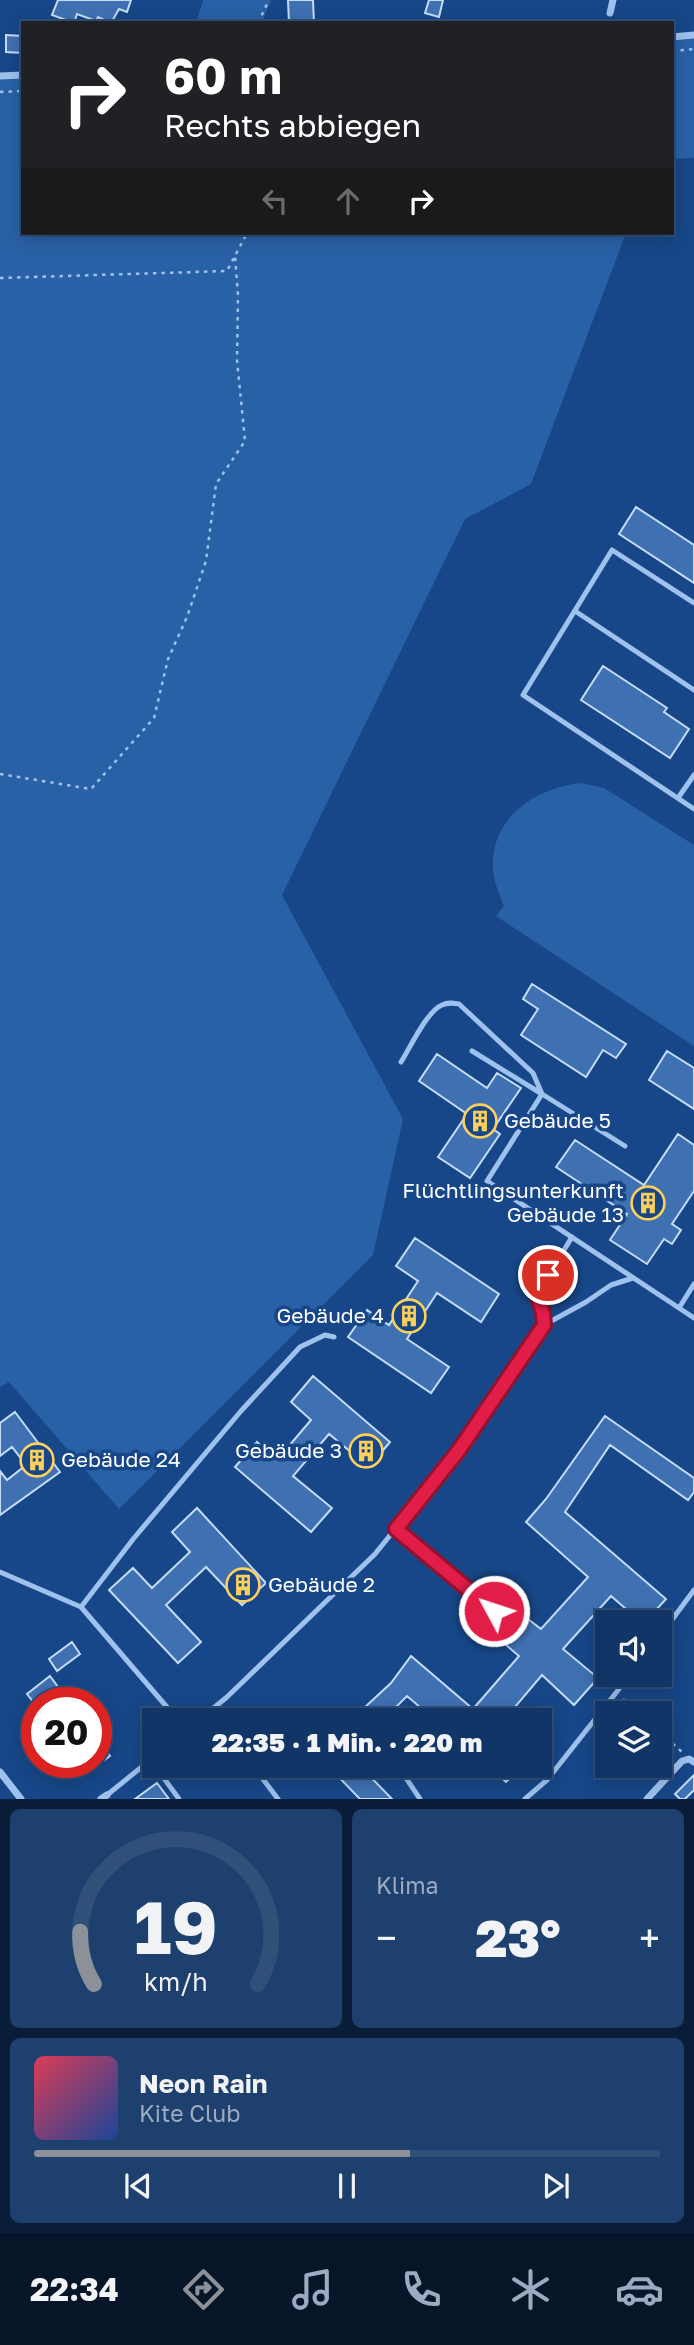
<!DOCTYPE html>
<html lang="de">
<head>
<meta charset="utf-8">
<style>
	:root { --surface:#113566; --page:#1e406f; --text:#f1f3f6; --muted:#9cabbf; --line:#30507a; --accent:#8c9099 }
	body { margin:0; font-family:"Golos Text",sans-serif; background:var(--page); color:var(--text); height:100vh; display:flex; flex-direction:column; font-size:26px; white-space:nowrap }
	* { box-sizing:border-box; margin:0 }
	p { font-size:23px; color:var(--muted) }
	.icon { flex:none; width:38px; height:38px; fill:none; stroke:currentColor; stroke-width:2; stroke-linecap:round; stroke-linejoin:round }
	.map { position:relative; height:1799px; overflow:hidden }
	.drawer { display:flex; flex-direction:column; gap:10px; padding:10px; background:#091d38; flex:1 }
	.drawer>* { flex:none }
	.hud { position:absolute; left:21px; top:21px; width:653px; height:214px; border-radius:0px; box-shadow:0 4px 18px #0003,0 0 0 2px var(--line); background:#202124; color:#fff; overflow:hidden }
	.tools { position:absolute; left:595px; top:1610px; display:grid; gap:14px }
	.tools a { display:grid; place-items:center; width:77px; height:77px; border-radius:0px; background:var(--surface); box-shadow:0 4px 18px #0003,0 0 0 2px var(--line); font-size:35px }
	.speed { position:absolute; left:21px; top:1687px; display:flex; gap:14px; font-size:35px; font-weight:700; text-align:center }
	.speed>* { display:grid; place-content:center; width:91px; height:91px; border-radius:50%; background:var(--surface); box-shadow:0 4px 18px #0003,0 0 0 2px var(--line); line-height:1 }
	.speed .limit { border:10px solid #d22; background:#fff; color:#111 }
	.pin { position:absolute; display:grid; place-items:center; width:60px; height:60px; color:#fff; margin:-30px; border:4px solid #fff; border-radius:50%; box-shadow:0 2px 7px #0007 }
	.me { position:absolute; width:77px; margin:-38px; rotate:310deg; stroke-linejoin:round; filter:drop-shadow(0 0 5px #0008) }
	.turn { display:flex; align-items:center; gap:24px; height:147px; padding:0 28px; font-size:32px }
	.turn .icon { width:91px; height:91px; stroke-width:2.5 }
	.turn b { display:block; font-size:49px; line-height:60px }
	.lanes { display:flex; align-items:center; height:66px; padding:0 28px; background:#0003; justify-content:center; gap:35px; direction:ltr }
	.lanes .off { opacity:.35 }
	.big { font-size:52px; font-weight:800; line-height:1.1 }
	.drawer .widget { flex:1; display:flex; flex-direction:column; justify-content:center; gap:10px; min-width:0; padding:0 24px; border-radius:10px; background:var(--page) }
	.drawer .dial { align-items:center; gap:0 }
	.dial svg { height:182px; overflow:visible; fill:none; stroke:var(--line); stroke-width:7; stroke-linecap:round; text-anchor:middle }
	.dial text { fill:var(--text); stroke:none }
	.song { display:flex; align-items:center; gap:21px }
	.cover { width:84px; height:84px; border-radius:10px; background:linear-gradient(135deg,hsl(350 70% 55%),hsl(220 70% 35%)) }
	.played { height:7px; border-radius:4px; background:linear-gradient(90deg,var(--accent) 60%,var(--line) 60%) }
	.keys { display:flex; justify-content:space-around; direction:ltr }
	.heat { display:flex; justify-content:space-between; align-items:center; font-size:38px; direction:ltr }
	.drawer .tiles { flex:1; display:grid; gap:10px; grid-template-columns:1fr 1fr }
	.widget:last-child { grid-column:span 2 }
	.trip { position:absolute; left:142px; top:1708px; width:410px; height:70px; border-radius:0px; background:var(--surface); box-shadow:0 4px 18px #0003,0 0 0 2px var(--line); font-weight:800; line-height:70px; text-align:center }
	.tab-bar { display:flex; height:112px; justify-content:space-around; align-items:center; background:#071529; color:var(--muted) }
	.tab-bar .icon { width:49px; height:49px }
	.tab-bar .current { color:var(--accent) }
	.tab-bar b { font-size:32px; color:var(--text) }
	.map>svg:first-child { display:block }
	.green { fill:#2961a6 }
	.building { fill:#3f71b2; stroke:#c4dcfa; stroke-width:2 }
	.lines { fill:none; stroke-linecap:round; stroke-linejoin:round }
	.path { stroke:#9ec1ee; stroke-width:2.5; stroke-dasharray:3.5 5; stroke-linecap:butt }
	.service { stroke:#9ec1ee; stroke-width:5 }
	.minor { stroke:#9ec1ee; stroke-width:7 }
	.route-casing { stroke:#92132f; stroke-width:18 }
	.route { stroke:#e11d48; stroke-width:12 }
	.labels { text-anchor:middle; stroke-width:7; stroke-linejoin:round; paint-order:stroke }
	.poi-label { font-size:21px; fill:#fff; stroke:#174788; text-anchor:start }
</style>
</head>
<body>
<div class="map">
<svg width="694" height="1799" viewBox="0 0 694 1799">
	<rect width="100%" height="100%" fill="#174788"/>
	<!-- green -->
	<path class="green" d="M203,0h68l-9,23h-66z
		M694,39v119l-22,1v-119z
		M23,73v160h603l-95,251 -66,35 -183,376 121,224 -30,136 -254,254 -110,-127 -9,5v-1313z
		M581,783l23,5 90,57v201l-198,-130 8,-10c-5,-12 -10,-24 -11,-37 -3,-51 42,-81 88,-86z"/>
	<!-- building -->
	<path class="building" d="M58,0h73l-4,12 -8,-3 -8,14 -13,-6 -2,4 -19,-7 -3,9 -22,-8z
		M288,0h25l1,23h-25z
		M429,0h14l-4,17 -14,-4z
		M6,35l17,1v17l-17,-1z
		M636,507l58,38v38l-75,-49z
		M603,666l64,42 -3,4 25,17 -19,29 -89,-58z
		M532,984l94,60 -10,14 -13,-8 -17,27 -65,-42 17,-26 -15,-10z
		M667,1051l27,17v41l-45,-29z
		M437,1054l50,34 10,-15 24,15 -28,41 7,5 -30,44 -32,-21 29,-43 -48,-33z
		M678,1134l16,11v46l-22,33 9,6 -9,14 -8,-5 -17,25 -37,-24 17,-26 -71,-47 19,-27 69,45z
		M415,1238l84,56 -18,28 -44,-29 -30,46 42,28 -18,26 -83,-56 19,-27 22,15 29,-44 -22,-15z
		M313,1376l77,66 -21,25 -40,-33 -36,42 39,32 -21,24 -76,-65 22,-25 20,18 34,-40 -20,-18z
		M15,1412l45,60 -60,43v-44l7,9 19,-15 -14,-18 -12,9v-33z
		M605,1416l89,62v14l-6,8 -78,-55 -45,67 101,87 -21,23h-4l-30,-26 -48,53 35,29 -24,27 -32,-30 -38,45h-69l-28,-24 -24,24h-32l40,-37 20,-27 62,53 46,-53 -13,-11 22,-26 13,10 47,-52 -62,-55 20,-23z
		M197,1508l69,75 -24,22 -36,-38 -40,38 35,37 -23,21 -69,-73 24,-22 19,20 38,-36 -18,-20z
		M72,1642l8,12 -23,17 -8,-12z
		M50,1676l20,27h-36l-7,-9z
		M96,1737l14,19 -14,10z
		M328,1766h32l32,33h-32z
		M488,1766h34l-16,16z
		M694,1775v15l-9,9h-5l-5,-5z
		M157,1783l12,16h-34z"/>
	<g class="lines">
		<!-- path -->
		<path class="path" d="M258,23l11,-23
			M672,51l22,-2
			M0,92l23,-1
			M0,278l227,-7 20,-38
			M0,774l91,15 63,-71 14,-59 19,-42 19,-56 10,-77 29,-43 -8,-81 1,-65 -3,-39
			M623,1699l16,14
			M660,1732l22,20"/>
		<!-- service -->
		<path class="service" d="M694,603l-82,-53 -89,145 171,114
			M575,611l119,79
			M678,798l16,-23
			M472,1051l70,43
			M401,1062c9,-14 26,-51 41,-57 6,-3 11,-2 17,-1l74,69 9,21
			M625,1146l-83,-52 -55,87 192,127
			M694,1284l-15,24 15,10
			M544,1325l42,-23 25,-17 22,-7
			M396,1529l97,82
			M0,1572l81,35
			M660,1636l34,-46
			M210,1711l7,9
			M178,1720l-97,-113 53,-69 107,-127 59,-64 25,-12 9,2
			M199,1720l28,-23 148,-143 84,-104 85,-125 -1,-12 -6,-19 35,-57
			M155,1766l24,33
			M253,1766l25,33
			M398,1766l22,33
			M107,1795l47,-38
			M525,1799l22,-19 83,-105"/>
		<!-- minor -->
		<path class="minor" d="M610,13l3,-13
			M672,37l22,-2
			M0,76l23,-1
			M0,1772l21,27
			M101,1799l6,-4
			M647,1799l35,-38 7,-2 5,3"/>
	</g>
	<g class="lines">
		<defs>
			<path id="route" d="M494,1611l-98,-82 63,-79 85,-125 -1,-12 -6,-19 11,-19"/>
		</defs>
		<!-- route casing -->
		<use href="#route" class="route-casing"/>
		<!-- route -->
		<use href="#route" class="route"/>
	</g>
	<!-- icons -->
	<defs>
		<symbol id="building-ring" viewBox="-11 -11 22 22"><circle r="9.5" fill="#174788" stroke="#ffd15b" stroke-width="1.5"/><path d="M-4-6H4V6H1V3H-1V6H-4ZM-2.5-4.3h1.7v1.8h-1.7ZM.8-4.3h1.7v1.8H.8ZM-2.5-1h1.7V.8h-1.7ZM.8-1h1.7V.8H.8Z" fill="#ffd15b"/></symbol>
	</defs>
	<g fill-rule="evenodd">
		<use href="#building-ring" x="461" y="1102" width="38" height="38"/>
		<use href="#building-ring" x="629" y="1184" width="38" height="38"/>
		<use href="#building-ring" x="390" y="1297" width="38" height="38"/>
		<use href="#building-ring" x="347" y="1432" width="38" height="38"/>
		<use href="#building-ring" x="18" y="1441" width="38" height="38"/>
		<use href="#building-ring" x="224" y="1566" width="38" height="38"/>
	</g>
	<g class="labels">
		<!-- poi labels -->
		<g class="poi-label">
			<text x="504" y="1128">Gebäude 5</text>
			<text x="624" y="1198" text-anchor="end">Flüchtlingsunterkunft<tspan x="624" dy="24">Gebäude 13</tspan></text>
			<text x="384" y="1323" text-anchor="end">Gebäude 4</text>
			<text x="342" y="1458" text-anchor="end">Gebäude 3</text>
			<text x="61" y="1467">Gebäude 24</text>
			<text x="268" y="1592">Gebäude 2</text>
		</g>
	</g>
</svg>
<div class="tools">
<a><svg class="icon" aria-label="sound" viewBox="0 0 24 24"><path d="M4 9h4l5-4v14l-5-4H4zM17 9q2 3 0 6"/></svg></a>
<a><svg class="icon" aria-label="layers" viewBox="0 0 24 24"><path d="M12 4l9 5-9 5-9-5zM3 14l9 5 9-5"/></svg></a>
</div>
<div class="speed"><div class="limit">20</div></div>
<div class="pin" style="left:548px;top:1275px;background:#d93025"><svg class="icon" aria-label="arrive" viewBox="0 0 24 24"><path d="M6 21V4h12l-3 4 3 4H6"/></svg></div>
<svg class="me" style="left:494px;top:1611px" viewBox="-20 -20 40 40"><circle r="17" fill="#e11d48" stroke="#fff" stroke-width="3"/><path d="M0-11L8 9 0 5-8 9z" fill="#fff"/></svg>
<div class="trip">22:35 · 1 Min. · 220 m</div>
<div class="hud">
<div class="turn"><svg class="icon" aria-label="right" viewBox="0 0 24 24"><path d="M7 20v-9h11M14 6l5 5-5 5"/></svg><div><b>60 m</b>Rechts abbiegen</div></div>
<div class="lanes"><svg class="icon off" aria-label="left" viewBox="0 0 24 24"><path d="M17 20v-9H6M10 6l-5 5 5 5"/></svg><svg class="icon off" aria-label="ahead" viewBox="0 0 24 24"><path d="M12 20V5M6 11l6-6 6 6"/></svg><svg class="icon" aria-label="right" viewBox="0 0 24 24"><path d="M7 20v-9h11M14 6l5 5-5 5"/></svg></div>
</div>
</div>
<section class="drawer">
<div class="tiles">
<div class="widget dial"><svg viewBox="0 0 100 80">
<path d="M14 69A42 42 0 1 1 86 69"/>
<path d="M14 69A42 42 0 0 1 8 46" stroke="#8c9099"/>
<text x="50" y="56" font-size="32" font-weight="700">19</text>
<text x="50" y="72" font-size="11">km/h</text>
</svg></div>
<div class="widget"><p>Klima</p>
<div class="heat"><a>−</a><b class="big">23°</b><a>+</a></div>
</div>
<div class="widget">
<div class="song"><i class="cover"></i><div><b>Neon Rain</b><p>Kite Club</p></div></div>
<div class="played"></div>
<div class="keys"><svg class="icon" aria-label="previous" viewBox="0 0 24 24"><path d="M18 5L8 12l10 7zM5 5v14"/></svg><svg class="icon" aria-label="pause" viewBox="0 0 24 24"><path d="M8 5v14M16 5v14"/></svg><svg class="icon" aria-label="next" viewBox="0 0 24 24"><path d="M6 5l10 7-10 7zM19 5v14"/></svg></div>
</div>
</div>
</section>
<nav class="tab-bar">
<b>22:34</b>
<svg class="icon current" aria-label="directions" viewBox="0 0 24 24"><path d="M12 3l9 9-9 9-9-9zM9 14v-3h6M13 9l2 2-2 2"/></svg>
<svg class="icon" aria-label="music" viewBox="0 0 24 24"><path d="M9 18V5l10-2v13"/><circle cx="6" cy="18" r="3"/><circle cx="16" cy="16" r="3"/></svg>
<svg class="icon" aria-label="phone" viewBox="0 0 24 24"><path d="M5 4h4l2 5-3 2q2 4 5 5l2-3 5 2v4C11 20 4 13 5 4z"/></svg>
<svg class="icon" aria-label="climate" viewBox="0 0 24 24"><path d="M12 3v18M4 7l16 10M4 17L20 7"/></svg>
<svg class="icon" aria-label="car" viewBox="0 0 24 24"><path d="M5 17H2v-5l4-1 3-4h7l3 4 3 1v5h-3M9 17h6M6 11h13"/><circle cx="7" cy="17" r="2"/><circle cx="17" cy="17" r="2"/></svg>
</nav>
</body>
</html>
